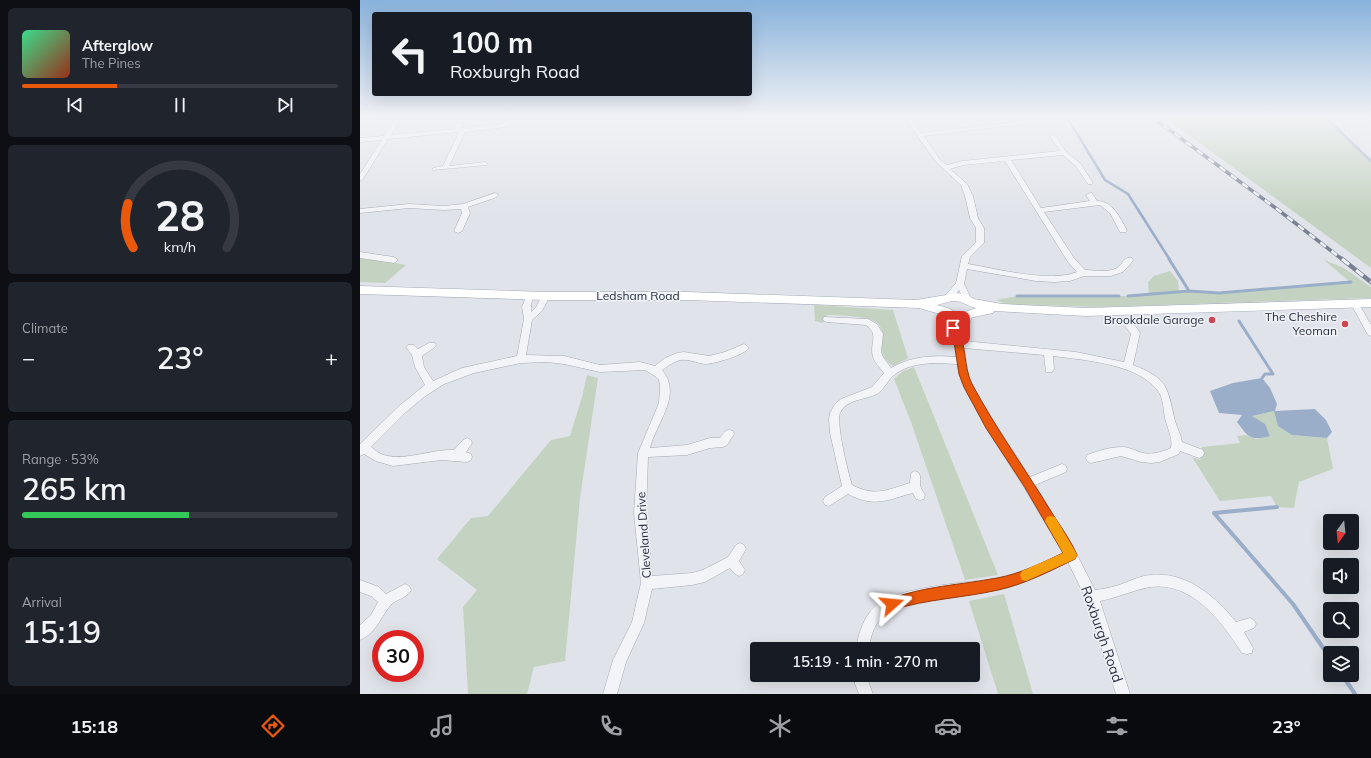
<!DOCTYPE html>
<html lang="en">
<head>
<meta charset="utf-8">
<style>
	:root { --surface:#171b24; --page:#20242c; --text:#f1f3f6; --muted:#9ea1a6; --line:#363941; --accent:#ea580c }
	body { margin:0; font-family:Mulish,sans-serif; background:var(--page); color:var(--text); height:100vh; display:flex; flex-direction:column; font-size:15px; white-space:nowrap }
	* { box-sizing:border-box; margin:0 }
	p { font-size:13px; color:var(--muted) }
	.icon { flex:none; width:22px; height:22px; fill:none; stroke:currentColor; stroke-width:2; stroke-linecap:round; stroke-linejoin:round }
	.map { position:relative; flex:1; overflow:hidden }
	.panel { display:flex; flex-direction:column; gap:8px; padding:8px; background:#0d0f14; width:360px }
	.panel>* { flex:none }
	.hud { position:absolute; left:12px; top:12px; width:380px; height:84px; border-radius:4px; box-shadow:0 4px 16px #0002; background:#171b24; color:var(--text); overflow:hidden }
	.needle { width:26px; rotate:195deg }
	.fabs { position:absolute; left:963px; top:514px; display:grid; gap:8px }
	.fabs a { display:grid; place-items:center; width:36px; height:36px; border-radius:4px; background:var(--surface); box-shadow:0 4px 16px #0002; font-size:20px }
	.speed { position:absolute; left:12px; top:630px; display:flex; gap:8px; font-size:20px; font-weight:700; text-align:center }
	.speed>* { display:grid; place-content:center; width:52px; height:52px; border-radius:50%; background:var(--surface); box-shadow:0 4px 16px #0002; line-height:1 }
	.speed .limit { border:6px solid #d22; background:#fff; color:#111 }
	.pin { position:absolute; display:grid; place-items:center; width:34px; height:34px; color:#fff; margin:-17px; border-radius:8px; box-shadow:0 2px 6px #0006 }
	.me { position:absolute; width:44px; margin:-22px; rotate:72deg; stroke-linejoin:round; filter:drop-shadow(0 0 3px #0008) }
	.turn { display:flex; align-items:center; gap:14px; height:84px; padding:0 12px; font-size:18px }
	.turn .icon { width:52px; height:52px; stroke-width:2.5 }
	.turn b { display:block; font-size:28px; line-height:34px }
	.big { font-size:30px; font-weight:600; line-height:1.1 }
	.panel .tile { flex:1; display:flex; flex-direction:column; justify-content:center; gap:6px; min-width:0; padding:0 14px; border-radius:6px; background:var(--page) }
	.panel .dial { align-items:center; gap:0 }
	.dial svg { height:104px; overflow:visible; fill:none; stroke:var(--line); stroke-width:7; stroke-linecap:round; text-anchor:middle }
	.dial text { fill:var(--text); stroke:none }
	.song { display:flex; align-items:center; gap:12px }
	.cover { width:48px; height:48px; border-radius:6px; background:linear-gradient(135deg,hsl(150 70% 55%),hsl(10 70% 35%)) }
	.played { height:4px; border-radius:2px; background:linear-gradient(90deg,var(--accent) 30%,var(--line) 30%) }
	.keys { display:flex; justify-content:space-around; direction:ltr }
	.heat { display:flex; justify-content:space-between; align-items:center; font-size:22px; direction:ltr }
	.charge { height:6px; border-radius:3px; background:linear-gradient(90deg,#34c759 53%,var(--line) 0) }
	.trip { position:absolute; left:390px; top:642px; width:230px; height:40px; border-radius:4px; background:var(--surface); box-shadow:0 4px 16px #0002; font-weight:600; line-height:40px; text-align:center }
	.tab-bar { display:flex; height:64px; justify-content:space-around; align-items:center; background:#090b0e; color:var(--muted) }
	.tab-bar .icon { width:28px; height:28px }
	.tab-bar .on { color:var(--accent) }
	.tab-bar b { font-size:18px; color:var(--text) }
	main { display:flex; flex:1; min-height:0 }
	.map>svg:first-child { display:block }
	.green { fill:#c4d3c1 }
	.water { fill:#9baec9 }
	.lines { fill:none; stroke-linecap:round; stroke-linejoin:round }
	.stream-far2 { stroke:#9baec9; stroke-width:2.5 }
	.stream-far1 { stroke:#9baec9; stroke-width:3 }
	.stream { stroke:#9baec9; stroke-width:4 }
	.minor-casing { stroke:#a5aab3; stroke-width:1 }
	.major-casing { stroke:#9fa6b5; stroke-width:1 }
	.minor { fill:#f3f4f7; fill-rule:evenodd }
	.major { fill:#fff; fill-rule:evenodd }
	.rail-far1-casing { stroke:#798193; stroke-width:3.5 }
	.rail-casing { stroke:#798193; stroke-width:4.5 }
	.rail-far1 { stroke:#f0f2f7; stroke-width:2.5; stroke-dasharray:7; stroke-linecap:butt }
	.rail { stroke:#f0f2f7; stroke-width:3; stroke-dasharray:9; stroke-linecap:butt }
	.route { fill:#ea580c; stroke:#983908 }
	.slow { fill:#f59e0b }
	.poi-dot { fill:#cf4450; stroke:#f0f2f7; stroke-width:1.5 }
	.labels { text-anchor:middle; stroke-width:3; stroke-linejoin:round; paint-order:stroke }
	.street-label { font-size:12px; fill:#293041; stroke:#f0f2f7 }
	.poi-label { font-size:12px; fill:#293041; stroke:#f0f2f7; text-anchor:end }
	.near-street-label { font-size:14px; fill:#293041; stroke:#f0f2f7 }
</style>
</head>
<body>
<main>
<section class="panel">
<div class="tile">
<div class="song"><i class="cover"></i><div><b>Afterglow</b><p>The Pines</p></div></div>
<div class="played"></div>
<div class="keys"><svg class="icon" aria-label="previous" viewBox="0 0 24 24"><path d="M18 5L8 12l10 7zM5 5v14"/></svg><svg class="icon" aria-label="pause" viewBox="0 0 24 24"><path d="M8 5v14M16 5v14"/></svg><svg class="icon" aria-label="next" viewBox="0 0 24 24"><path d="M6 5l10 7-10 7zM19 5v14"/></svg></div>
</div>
<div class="tile dial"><svg viewBox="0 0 100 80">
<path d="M14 69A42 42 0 1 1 86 69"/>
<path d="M14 69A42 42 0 0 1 10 35" stroke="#ea580c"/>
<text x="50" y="56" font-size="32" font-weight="700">28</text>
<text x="50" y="72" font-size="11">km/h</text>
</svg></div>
<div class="tile"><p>Climate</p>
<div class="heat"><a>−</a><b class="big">23°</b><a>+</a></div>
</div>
<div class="tile"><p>Range · 53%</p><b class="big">265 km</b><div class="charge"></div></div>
<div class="tile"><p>Arrival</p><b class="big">15:19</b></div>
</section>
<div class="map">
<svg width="1011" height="694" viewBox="0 0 1011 694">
	<rect width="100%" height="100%" fill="#e0e3e9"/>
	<!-- green -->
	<path class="green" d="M804,117h161l37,37 9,7v107z
		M0,257l46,8 -21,18 -25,-1z
		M964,260l20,8 27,19v11l-271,9 -94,-3 -10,-4 21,-4h116l16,-1 -1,-13 6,-6 16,-5 8,10 1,11 10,-1 30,2 131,-11z
		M454,305l79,5 15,48 -15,8c-22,-14 -2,-32 -17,-44 -9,-6 -33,-6 -44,-7h-5l-4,8 -8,-2z
		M554,367l84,208 -33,5 -54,-158 -17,-43 9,-8z
		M227,375l11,3 -18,120 -15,163 -31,6 -7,27h-59l-5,-87 14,-17 -40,-31 34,-41 17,-2 63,-76 19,-4 12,-39z
		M915,411l17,24 35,3 6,31 -34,13 -5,26 -17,-1 -6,-11 -51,5 -28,-44 8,3 2,-13 38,-4 -3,-7 9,-1 10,4 14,-3 -6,-12 -13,-8z
		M644,594l29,100h-35l-29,-93z"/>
	<!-- water -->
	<path class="water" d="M902,378l8,10 7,16 -2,7 40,-2 11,11 6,12 -5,6 -35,-3 -14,-9 -4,-15 -22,5 13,8 5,12c-20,5 -21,2 -33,-14l5,-7 -23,-2 -9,-22 23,-8z"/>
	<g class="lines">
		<!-- stream-far2 -->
		<path class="stream-far2" d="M707,117l38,63 23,14 42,66
			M965,117l46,44"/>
		<!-- stream-far1 -->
		<path class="stream-far1" d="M829,291l30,2 132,-11
			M657,296h102
			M768,296l61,-5 -20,-32
			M879,321l34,53h-8l-3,4"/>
		<!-- stream -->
		<path class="stream" d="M917,507l-63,6 79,91 37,54
			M982,675l13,19"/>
		<defs>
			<path id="minor" d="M36,117h6l-11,18 63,-6 6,-12h6l-6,11 42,-4 12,-7h6l-14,10 -41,5 -16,34 36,-4 3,2 -1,1 -54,5v-2l10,-2 16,-34 -71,7 -25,40 -3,2v-7l22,-34 -22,2v-4l24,-2z
				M544,117h6l11,16 119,-14v2l-2,1 -114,14 16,24 7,5 16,-4 97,-10 -10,-15 5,-1 11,17 14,11 13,20 -1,1h-4l-13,-19 -12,-10 -52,5 30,48 49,-7 -4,-6 4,-2h2l5,8c16,0 23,17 30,29l-1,2h-6l-10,-19 -10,-8 -56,7 30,46 11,12c9,0 24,3 32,-2 6,-4 7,-12 15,-10l1,2 -1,2 -9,10 -12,4h-27l-14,5 -16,1 -18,-1 -69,-12 -3,15 8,16 -1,2h-6l-6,-12 -8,10h-6l-1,-2 1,-2 11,-13 6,-27 14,-14v-14l-6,-10 -5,-22 -4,-11 -25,-23zM645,161l63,101 9,10c-28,11 -78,-3 -109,-8l2,-7 14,-14v-15l-6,-10 -5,-22 -6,-12 -17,-15 13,-4z
				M135,193l4,2 -2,2 -29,10 2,6 -8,18 -4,2 -4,-2 8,-18 -1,-4 -17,1 -35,-2 -49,5v-4l49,-5 35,2 19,-2z
				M0,252l34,5 4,3 -4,3 -34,-5z
				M170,293l4,3 -3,8v8l5,-5 7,-13 3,-1 4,3 -8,15 -10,9 -6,35 38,1 36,9 40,-3 15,4 10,-8 12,-5 7,-1 25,4 16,-4 19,-8 3,2 2,2c-5,7 -35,16 -44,16 -8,-1 -16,-5 -24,-4 -7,1 -13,6 -19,10 21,25 -6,53 -12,78l37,-3 23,-7h10c4,-5 6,-10 13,-7l1,3 -7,11 -4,2 -13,1 -23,7 -39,2 -2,56 6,63 40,-3 11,-3 25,-13 8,-12 4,-2 4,2 2,4 -7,12 6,9 -2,4 -4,2 -4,-2 -5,-6 -25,14 -13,3 -40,4 -8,34 -18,39 -9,32h-14l10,-34 19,-38 9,-39 -7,-70 4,-60 21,-50 1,-17 -1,-6 -4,-4 -10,-6 -45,2 -36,-8 -17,-2 -26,1 -47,10 -30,11 -20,13 -18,15 -35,35c5,4 10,8 17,9 20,4 45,-7 66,-6l9,-10 4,-2 4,2 1,3 -6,9 5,2 1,3 -1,3 -4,2 -26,-2 -48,6 -17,-5 -12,-7 -4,2v-12l39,-38 26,-21 -10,-18 -3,-12 -6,-8 2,-2h6l4,4 11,-6h6l1,2 -1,2 -13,9 2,11 9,14 29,-13 55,-12 7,-37 -2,-12 5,-13z
				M995,301l3,1 13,23v11l-3,-1 -17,-31z
				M588,312l3,1 8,17 6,-16 3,-1 4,3 -8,25 112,11 48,10 7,-28 -6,-8 4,-3c5,1 9,6 11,10l-7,32c36,14 34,22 42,56 2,7 6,14 7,21l21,8 1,3 -1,3 -4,2 -19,-7 -1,3 -19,8 -9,1 -10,-1 -20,-6 -30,7 -4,-2 -1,-3 1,-3c11,-4 23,-8 35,-8 5,0 10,2 15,4 11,5 23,2 34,-3 2,-11 -4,-20 -6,-30 -2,-8 -1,-19 -7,-27 -19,-27 -74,-31 -105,-35l1,13 -2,3h-6l-2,-17 -80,-7 4,25 3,10 23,39 36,55 32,-13 4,2 1,3 -1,3 -31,13 40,66 20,39c7,-1 14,-2 21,-4 12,-4 23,-10 35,-11 35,-4 65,22 85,47l14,-4 4,2 2,4 -2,4 -10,4 9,16 -1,5 -5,1 -5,-1c-20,-31 -50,-72 -92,-66 -17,3 -33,11 -50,14l30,93h-14l-30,-95 -18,-37c-22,11 -45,23 -70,28 -30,6 -101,6 -119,31 -7,8 -8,18 -11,28h-12c2,-13 6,-27 14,-37 20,-27 95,-28 128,-34 23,-5 44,-15 65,-25l-39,-66 -38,-59 -24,-44 -5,-20c-21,-1 -47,-3 -64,12 -6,5 -9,14 -16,18 -12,6 -31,5 -37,19 -4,11 8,59 12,72 23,12 35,5 58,-2l1,-10 4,-2 4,2 1,3v10l5,9 -1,4 -4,1 -4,-1 -3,-6c-26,7 -39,15 -65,1l-19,12 -4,-1 -2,-4 2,-4 17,-11 -12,-53 -1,-14 1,-6 5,-9 6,-5 31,-12 12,-14c-4,-5 -9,-10 -11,-16 -4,-14 7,-22 -7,-32l-39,-3 -3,-1 -1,-2 1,-2 44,2 9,5 6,10 -2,18 2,5 8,11c20,-12 43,-13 65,-11l-1,-15 -11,-27z
				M0,580l19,7 7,7 19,-10 4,2 2,4c-4,9 -17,9 -22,17 -9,12 -14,27 -29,33v-15l11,-10 7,-13 -7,-6 -11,-4z
				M494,675h14l1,9 4,10h-14l-4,-10z"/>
			<path id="major" d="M0,286l186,6h141l229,8 42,-7 11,3 5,3 28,5 84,4 285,-9v8l-285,9 -92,-5 -1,2 -19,4 -15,5 -10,-2 -9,-6 -21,-6 -232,-8h-141l-186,-6zM592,301c9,-1 15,5 24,7l-17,6 -11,-6 -11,-3z"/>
		</defs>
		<!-- minor casing -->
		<use href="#minor" class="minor-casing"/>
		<!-- major casing -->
		<use href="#major" class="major-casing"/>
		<!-- minor -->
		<use href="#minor" class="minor"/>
		<!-- major -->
		<use href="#major" class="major"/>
		<defs>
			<path id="rail-far1" d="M792,117l125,92 66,51"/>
			<path id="rail" d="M982,259l29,23"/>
		</defs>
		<!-- rail-far1 casing -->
		<use href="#rail-far1" class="rail-far1-casing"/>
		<!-- rail casing -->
		<use href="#rail" class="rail-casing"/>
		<!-- rail-far1 -->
		<use href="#rail-far1" class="rail-far1"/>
		<!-- rail -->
		<use href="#rail" class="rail"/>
	</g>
	<!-- sky -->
	<linearGradient id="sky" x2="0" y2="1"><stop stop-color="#89b2dc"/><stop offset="0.55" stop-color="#f1f2f5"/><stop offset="1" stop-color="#f1f2f5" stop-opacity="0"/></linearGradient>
	<rect width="1011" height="214" fill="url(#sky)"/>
	<!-- route -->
	<path class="route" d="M593,325l4,1c10,19 6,40 15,58 24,45 54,86 80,129 9,14 19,28 25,42l-2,4c-25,12 -50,25 -77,31 -35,8 -71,9 -106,20l-4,-1 -2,-5 2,-4c34,-14 73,-15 109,-22 23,-4 45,-15 66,-25l-39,-67 -38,-58 -22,-41 -5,-13 -5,-32 -5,-14z"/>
	<!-- slow -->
	<path class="slow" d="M691,516l4,1 20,34 2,4 -2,4 -49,22 -4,-1 -2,-5 2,-4 41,-18 -18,-32 2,-4z"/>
	<!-- markers -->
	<g class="poi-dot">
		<circle cx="852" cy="320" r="4"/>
		<circle cx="985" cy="324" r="4"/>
	</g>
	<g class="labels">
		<!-- street labels -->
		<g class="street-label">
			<text x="278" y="300">Ledsham Road</text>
			<text transform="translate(284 535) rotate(-94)" y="4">Cleveland Drive</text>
		</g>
		<!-- poi labels -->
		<g class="poi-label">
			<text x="977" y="321">The Cheshire<tspan x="977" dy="14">Yeoman</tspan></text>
			<text x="844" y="324">Brookdale Garage</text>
		</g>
		<!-- near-street labels -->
		<g class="near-street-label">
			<text transform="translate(742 634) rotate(71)" y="5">Roxburgh Road</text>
		</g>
	</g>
</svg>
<div class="fabs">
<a><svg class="needle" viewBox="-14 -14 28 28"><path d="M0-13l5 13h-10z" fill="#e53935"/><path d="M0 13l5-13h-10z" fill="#9ea1a6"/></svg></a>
<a><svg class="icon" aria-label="sound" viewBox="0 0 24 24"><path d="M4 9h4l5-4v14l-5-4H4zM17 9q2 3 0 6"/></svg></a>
<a><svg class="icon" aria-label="search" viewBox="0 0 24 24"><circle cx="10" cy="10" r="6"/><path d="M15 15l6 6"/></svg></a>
<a><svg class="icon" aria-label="layers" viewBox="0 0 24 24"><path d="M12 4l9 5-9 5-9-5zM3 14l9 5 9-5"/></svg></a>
</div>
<div class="speed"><div class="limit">30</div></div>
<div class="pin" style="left:593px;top:328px;background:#d93025"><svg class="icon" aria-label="arrive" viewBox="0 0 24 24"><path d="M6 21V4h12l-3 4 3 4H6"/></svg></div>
<svg class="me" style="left:532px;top:604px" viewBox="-20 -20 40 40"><path d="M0-17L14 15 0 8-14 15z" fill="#ea580c" stroke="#fff" stroke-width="4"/></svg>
<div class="trip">15:19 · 1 min · 270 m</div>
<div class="hud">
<div class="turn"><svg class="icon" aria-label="left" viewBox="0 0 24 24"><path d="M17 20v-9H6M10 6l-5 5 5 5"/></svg><div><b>100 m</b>Roxburgh Road</div></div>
</div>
</div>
</main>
<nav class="tab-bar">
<b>15:18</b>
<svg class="icon on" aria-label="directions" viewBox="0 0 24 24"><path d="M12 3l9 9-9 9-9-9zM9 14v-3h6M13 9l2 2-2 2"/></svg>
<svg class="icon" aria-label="music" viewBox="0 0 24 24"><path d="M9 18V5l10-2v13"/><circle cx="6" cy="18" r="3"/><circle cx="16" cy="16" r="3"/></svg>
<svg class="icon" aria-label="phone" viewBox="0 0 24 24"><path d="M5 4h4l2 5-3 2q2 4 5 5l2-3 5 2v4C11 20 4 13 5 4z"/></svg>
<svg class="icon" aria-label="climate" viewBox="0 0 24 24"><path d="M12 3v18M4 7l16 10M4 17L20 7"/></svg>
<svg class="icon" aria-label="car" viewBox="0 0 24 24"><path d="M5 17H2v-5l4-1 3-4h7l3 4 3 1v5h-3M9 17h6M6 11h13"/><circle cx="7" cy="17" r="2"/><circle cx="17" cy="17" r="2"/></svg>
<svg class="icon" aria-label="filters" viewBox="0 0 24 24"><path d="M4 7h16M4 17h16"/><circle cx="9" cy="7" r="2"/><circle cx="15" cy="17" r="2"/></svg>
<b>23°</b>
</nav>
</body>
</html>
